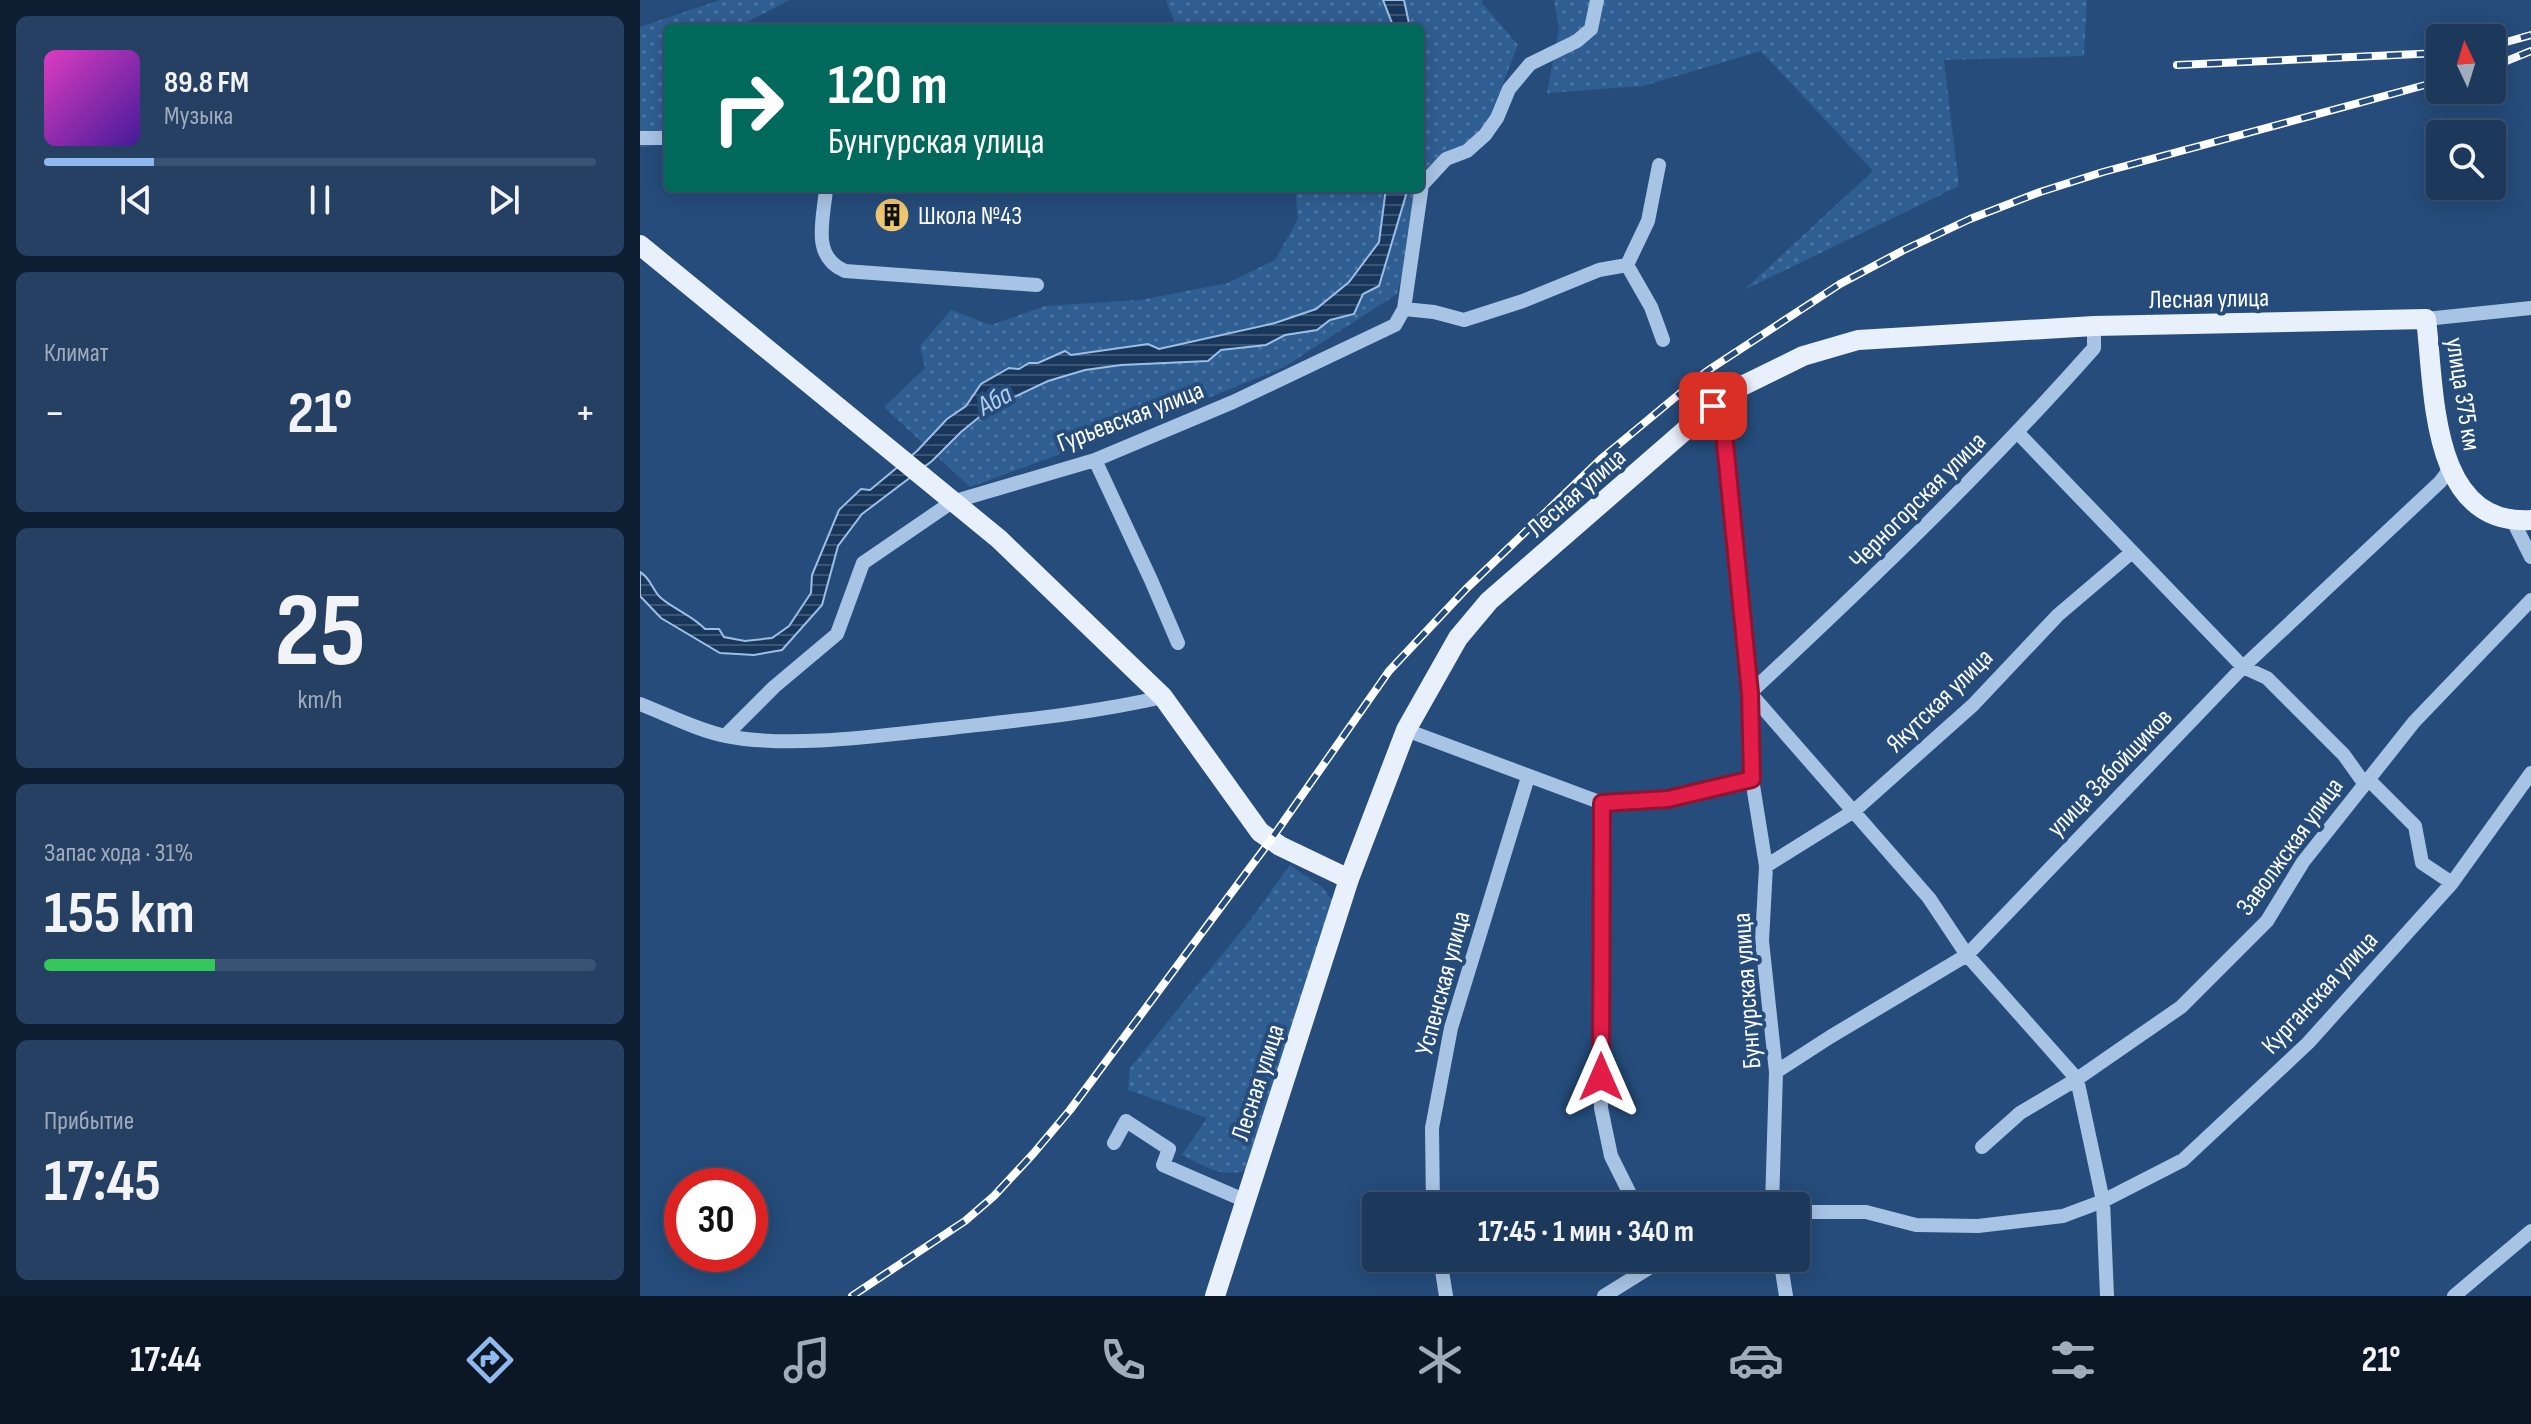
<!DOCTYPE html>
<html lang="ru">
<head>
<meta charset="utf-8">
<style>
	:root { --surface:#1c395c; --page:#254062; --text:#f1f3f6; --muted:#a0acbb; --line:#3a5372; --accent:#90b9f0 }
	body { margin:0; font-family:"Sofia Sans Condensed",sans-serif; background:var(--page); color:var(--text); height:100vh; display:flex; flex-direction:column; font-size:30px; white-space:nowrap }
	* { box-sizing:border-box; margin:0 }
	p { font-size:26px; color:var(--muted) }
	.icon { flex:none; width:44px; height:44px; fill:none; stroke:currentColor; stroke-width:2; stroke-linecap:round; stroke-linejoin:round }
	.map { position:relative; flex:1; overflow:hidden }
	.drawer { display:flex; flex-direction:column; gap:16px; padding:16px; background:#0f1f33; width:640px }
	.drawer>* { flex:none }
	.guide { position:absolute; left:24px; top:24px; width:760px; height:168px; border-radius:8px; box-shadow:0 4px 20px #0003,0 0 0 2px var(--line); background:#00695c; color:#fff; overflow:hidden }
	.needle { width:52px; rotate:356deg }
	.controls { position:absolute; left:1786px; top:24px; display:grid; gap:16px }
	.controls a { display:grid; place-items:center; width:80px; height:80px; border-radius:8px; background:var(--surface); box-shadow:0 4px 20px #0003,0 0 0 2px var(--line); font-size:40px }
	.speed { position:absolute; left:24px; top:1168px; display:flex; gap:16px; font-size:40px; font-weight:700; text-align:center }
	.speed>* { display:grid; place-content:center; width:104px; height:104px; border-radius:50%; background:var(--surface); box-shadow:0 4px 20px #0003,0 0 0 2px var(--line); line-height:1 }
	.speed .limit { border:12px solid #d22; background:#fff; color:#111 }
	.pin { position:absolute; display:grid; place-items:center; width:68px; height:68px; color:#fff; margin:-34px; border-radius:16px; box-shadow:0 4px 12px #0006 }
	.me { position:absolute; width:88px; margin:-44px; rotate:0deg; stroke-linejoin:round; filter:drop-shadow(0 0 6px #0008) }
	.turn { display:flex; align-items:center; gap:28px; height:168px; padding:0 32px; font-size:36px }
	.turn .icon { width:104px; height:104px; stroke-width:2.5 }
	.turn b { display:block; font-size:56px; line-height:68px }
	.big { font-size:60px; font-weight:700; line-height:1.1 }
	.drawer .tile { flex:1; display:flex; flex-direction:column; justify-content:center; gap:12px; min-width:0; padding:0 28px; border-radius:12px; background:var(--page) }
	.drawer .dial { align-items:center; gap:0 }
	.dial b { font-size:104px; line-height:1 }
	.song { display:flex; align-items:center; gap:24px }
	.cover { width:96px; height:96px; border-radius:12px; background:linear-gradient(135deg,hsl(310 70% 55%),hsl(260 70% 35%)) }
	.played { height:8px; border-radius:4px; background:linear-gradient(90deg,var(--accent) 20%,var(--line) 20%) }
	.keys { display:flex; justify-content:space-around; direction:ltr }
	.heat { display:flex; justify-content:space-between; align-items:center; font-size:44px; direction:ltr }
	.charge { height:12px; border-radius:6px; background:linear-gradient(90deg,#34c759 31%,var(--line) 0) }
	.trip { position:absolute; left:722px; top:1192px; width:448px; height:80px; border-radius:8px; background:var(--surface); box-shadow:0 4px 20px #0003,0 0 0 2px var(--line); font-weight:700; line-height:80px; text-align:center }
	.tabs { display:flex; height:128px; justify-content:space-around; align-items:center; background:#0b1725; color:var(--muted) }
	.tabs .icon { width:56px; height:56px }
	.tabs .selected { color:var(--accent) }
	.tabs b { font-size:36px; color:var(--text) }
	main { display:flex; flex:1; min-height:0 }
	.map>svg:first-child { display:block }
	.grass { fill:url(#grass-dots) }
	.water { fill:url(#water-rules); stroke:#9dbfe5; stroke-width:2 }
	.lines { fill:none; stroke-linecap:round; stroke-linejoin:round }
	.minor { stroke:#a8c4e4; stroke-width:14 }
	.major { stroke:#e8f0fc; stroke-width:20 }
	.rail-casing { stroke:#fff; stroke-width:8 }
	.rail { stroke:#254c7b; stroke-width:5; stroke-dasharray:15; stroke-linecap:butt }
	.route-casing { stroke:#92132f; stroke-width:20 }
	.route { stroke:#e11d48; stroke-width:14 }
	.labels { text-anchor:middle; stroke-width:8; stroke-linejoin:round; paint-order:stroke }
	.poi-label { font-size:26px; fill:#fff; stroke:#254c7b; text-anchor:start }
	.street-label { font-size:26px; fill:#fff; stroke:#254c7b }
	.water-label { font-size:28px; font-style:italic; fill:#b3ceec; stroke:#254c7b }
</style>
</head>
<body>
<main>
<section class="drawer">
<div class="tile">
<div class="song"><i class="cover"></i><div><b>89.8 FM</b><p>Музыка</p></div></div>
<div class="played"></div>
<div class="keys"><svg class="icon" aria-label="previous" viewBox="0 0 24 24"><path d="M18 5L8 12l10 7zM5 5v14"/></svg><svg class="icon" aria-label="pause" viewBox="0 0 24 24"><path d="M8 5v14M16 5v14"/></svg><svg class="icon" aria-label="next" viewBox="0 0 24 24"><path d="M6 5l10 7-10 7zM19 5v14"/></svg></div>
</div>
<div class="tile"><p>Климат</p>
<div class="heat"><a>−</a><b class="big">21°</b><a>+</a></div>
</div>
<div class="tile dial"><b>25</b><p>km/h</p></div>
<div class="tile"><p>Запас хода · 31%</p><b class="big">155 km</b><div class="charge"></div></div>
<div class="tile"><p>Прибытие</p><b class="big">17:45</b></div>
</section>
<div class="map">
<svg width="1891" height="1296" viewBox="0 0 1891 1296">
	<defs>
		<pattern id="grass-dots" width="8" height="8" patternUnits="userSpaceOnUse" patternTransform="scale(2)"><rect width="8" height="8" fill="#2f5e92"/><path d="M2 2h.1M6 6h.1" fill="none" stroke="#4e76a2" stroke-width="1.8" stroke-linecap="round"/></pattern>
		<pattern id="water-rules" width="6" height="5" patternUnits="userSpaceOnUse" patternTransform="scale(2)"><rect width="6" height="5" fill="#19375b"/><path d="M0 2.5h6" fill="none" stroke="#3c5574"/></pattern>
	</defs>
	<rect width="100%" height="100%" fill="#254c7b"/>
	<!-- grass -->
	<path class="grass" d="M80,0h69l-53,28h-68v116l-28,3v-120z
		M526,0h317l-2,2 37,43 -39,99 -47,19 -35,131 -113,73 -130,53 -184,67 -86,-80 41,-39 -5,-22 31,-36 40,15 54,-19 95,-6 88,-17 47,-23 23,-41 -3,-31h125v-160h-243z
		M914,0h533l-3,56 -140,4 15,126 -215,104 129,-119 -112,-120 -118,35 -96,7 12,-64z
		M650,865l33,23 11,15 -79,264c-29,13 -46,2 -73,-12l25,-37 -79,-28 2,-22 121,-149z"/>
	<!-- water -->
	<path class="water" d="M743,0h21l6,28h-16z
		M746,188h22l-29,98 -16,8 -9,20 -24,6 -13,10 -32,5 -19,10 -45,5 -13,11 -87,4 -36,5 -37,11 -59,28 -28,23 -29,29 -70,53 -24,32 -16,59 -40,45 -28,5 -34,-2 -59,-35 -21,-22v-24c11,6 12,18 21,26 14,12 31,17 44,31h14l5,8 21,4 27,-3 17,-12 22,-33 1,-18 27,-65 22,-21 9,1 47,-39 30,-32 19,-13 15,-22 28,-16 10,1 10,-6h9l27,-12 6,4 77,-11 11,5 116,-26 41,-14 33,-27 30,-40z"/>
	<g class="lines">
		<!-- minor -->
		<path class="minor" d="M0,138h28
			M1019,165l-11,56 -21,44 24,42 12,33
			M186,188c-2,31 -16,68 19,83l192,14
			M764,309l18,-124 24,-26 21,-8 18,-16 12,-17 12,-29 21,-25 47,-23 14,-12 6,-29
			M1786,319l105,-11
			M1454,326v22c-108,122 -225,234 -344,345l179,205 38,57 110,124 26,122 4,95
			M1073,406l10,17 27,270 2,86 14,87 -4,75 14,131 -4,134
			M1378,433l225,234 24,11 77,77 17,24h7l47,47 7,37 30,20
			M455,460l56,120 27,63
			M1873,521l18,36
			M0,704c26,10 59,27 86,32 67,13 157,-1 225,-8 71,-8 142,-15 212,-31
			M766,730l196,73 66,-4 84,-20
			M85,736l49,-49 63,-53 26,-71 89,-61 143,-42 138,-58 162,-77 9,-16 30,3 30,8 59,-19 76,-31 28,-5
			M962,803l-1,305 10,48 25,50
			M1126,866l88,-55 119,-106 85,-90 74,-63
			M1136,1072l54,-35 137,-82 276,-288 197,-185 10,-13
			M474,1143l12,-22 43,28 -6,16 83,36
			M1342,1147l38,-34 57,-34 104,-72 86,-86 36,-59 111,-140 117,-122
			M793,1206l-1,-78 19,-100 77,-251
			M1156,1212h70l50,13 62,1 85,-10 40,-15 80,-41 125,-117 144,-160 79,-110
			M800,1258l6,38
			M1140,1258l6,38
			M964,1296l61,-38
			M1814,1296l77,-65"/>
		<!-- major -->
		<path class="major" d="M0,245l359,294 164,158 97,135 20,14 69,33
			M575,1296l134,-417 57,-149 52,-92 31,-37 224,-195 29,-20 61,-30 55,-16 236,-14 332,-7c9,71 3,207 105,201"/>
		<defs>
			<path id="rail" d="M1852,46l39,-11
				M1537,65l263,-12
				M1852,67l39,-16
				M212,1296l113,-75 29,-25 39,-42 37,-44 200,-269 119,-170 77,-82 136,-131 105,-87 133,-87 64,-34 66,-31 70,-27 63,-20 337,-91"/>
		</defs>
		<!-- rail casing -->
		<use href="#rail" class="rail-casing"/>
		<!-- rail -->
		<use href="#rail" class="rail"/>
	</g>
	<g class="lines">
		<defs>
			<path id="route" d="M961,1077l1,-274 66,-4 84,-20 -2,-86 -27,-270 -10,-17"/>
		</defs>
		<!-- route casing -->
		<use href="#route" class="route-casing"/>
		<!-- route -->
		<use href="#route" class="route"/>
	</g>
	<!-- icons -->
	<defs>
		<symbol id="building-disc" viewBox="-11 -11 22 22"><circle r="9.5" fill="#eec66d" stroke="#254c7b"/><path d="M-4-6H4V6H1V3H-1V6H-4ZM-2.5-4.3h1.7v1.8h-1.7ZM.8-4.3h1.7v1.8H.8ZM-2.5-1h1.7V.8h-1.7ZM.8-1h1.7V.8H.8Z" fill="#111"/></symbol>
	</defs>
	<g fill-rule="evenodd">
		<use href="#building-disc" x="232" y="195" width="40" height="40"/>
	</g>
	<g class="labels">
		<!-- poi labels -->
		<g class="poi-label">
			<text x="278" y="224">Школа №43</text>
		</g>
		<!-- street labels -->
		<g class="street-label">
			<text transform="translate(1569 298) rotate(-1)" y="9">Лесная улица</text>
			<text transform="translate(1824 394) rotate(81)" y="9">улица 375 км</text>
			<text transform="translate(490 416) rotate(-21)" y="9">Гурьевская улица</text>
			<text transform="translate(936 492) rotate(-41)" y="9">Лесная улица</text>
			<text transform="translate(1277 500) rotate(-45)" y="9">Черногорская улица</text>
			<text transform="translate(1299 700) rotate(-44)" y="9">Якутская улица</text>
			<text transform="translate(1469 772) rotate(-46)" y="9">улица Забойщиков</text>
			<text transform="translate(1649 846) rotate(-54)" y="9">Заволжская улица</text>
			<text transform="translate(802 983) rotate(-75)" y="9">Успенская улица</text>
			<text transform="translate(1106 991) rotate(-94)" y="9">Бунгурская улица</text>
			<text transform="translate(1679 992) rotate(-47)" y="9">Курганская улица</text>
			<text transform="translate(617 1082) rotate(-72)" y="9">Лесная улица</text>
		</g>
		<!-- water labels -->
		<g class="water-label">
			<text transform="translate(354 399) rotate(-29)" y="10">Аба</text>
		</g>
	</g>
</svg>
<div class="controls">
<a><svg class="needle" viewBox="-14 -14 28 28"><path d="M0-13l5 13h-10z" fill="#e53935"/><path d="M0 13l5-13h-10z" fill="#a0acbb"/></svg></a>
<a><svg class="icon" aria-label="search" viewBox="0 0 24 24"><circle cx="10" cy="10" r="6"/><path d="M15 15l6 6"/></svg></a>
</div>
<div class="speed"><div class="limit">30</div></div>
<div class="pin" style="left:1073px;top:406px;background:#d93025"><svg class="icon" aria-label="arrive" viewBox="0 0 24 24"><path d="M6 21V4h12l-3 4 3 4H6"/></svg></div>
<svg class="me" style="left:961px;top:1077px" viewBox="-20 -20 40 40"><path d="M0-17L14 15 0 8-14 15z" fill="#e11d48" stroke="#fff" stroke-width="4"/></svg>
<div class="trip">17:45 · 1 мин · 340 m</div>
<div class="guide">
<div class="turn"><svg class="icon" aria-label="right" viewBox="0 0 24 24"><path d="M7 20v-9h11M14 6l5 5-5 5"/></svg><div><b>120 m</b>Бунгурская улица</div></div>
</div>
</div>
</main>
<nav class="tabs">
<b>17:44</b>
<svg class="icon selected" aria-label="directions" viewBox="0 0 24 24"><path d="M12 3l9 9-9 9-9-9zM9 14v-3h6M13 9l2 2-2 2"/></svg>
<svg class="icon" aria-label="music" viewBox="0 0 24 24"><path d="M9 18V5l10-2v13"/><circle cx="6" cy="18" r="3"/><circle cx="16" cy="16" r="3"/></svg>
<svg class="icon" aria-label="phone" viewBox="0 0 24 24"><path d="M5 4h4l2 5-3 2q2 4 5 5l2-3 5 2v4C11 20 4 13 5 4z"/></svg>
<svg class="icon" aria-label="climate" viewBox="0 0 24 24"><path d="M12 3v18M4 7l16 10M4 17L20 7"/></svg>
<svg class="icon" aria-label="car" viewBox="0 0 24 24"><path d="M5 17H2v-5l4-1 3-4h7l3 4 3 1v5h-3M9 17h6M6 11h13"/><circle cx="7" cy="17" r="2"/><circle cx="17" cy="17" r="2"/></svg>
<svg class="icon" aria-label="filters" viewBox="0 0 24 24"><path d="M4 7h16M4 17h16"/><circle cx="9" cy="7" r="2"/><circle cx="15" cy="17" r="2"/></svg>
<b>21°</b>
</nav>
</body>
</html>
